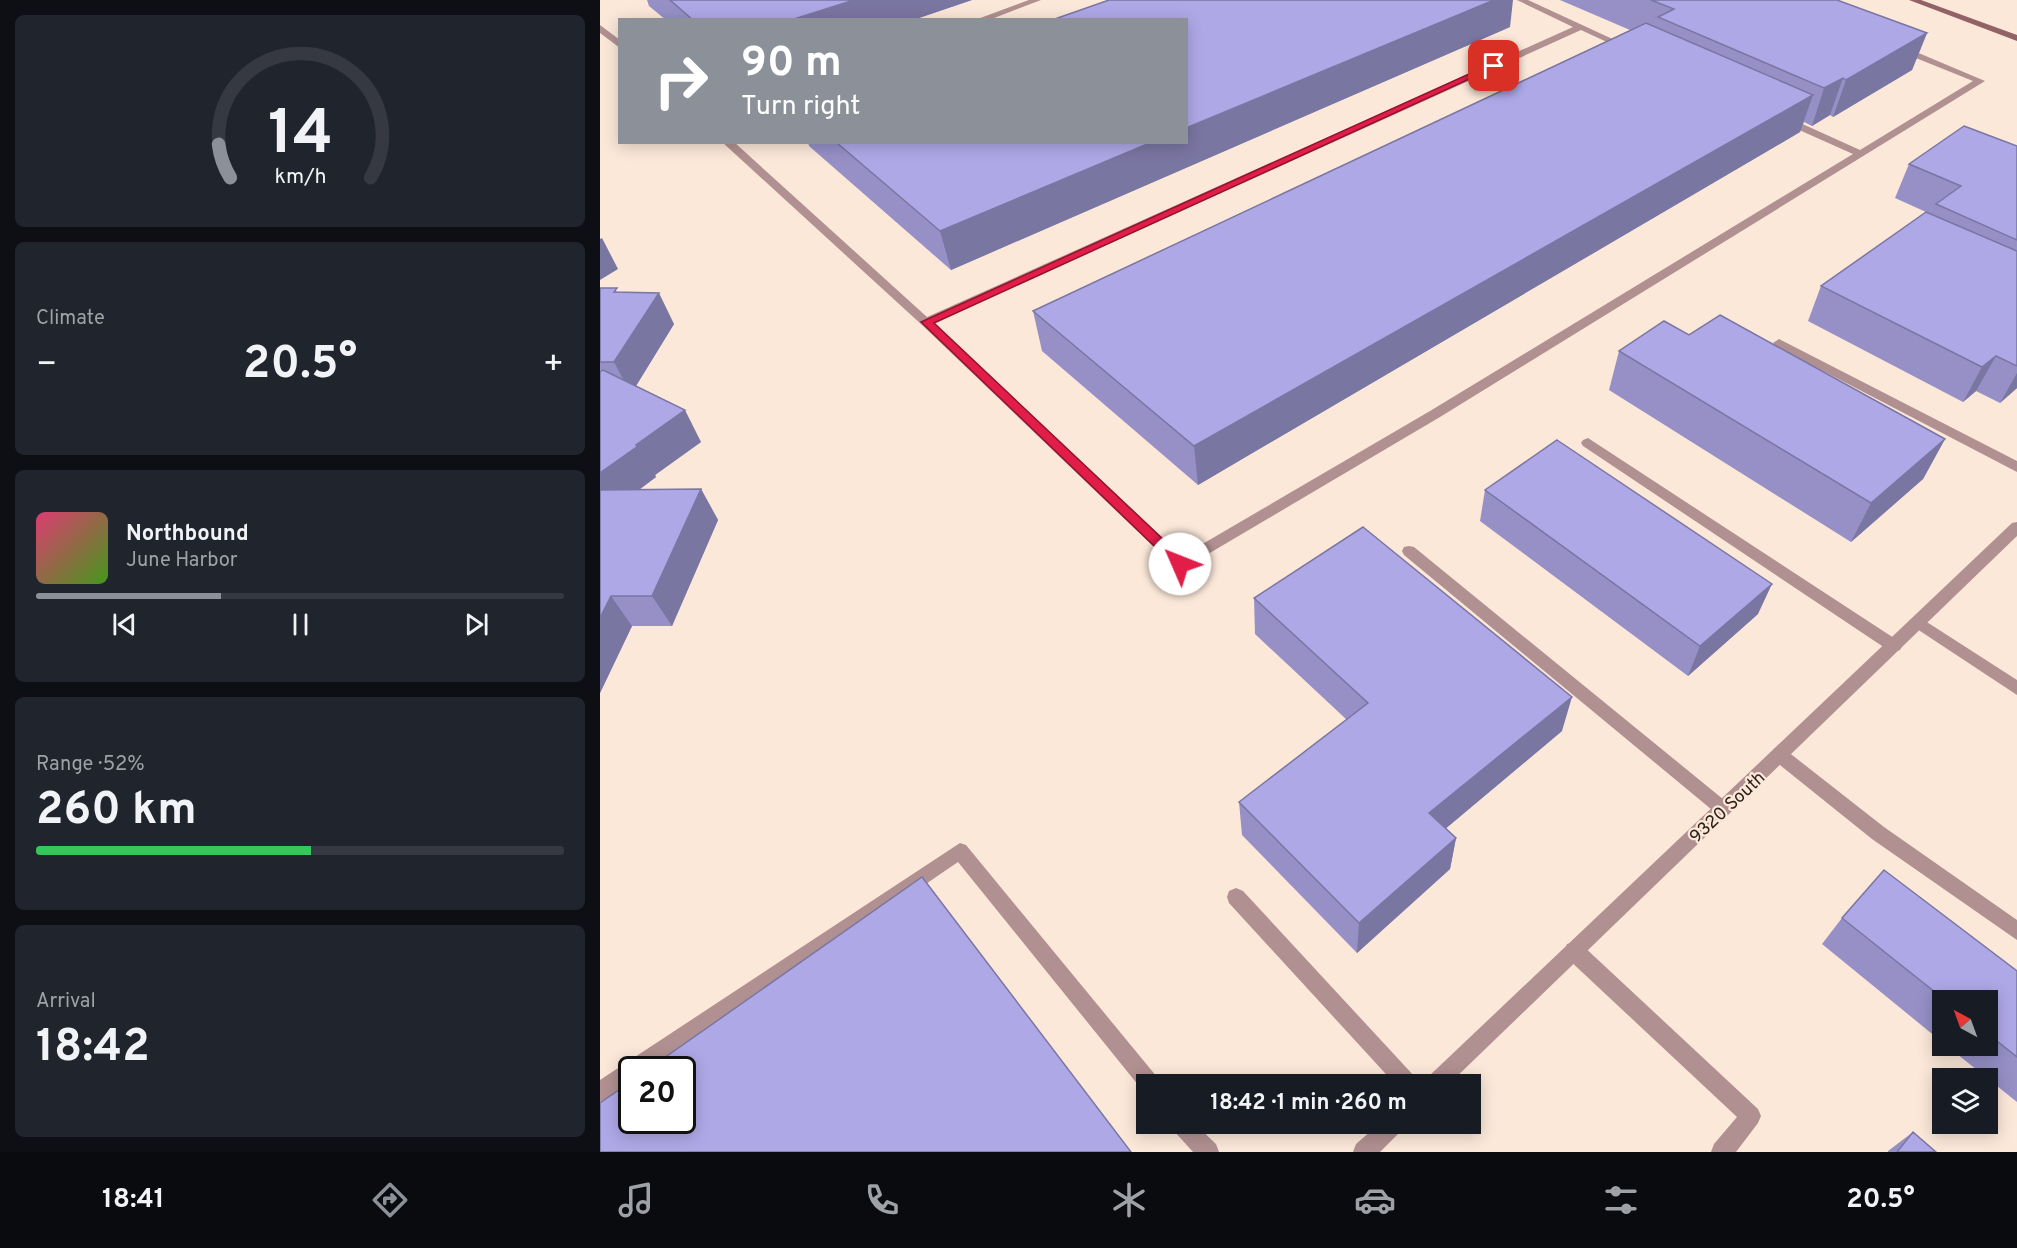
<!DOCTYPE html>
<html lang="en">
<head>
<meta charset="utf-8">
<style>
	:root { --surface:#171b24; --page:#20242c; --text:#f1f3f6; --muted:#9ea1a6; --line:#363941; --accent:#8c9099 }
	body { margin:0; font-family:Overpass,sans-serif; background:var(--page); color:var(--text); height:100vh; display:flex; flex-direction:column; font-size:22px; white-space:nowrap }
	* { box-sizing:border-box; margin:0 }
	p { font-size:20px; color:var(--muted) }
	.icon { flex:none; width:33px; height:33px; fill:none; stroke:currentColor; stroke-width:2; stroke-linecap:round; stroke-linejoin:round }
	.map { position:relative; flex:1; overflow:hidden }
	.sheet { display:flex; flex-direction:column; gap:15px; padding:15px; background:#0d0f14; width:600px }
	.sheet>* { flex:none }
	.hud { position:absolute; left:18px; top:18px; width:570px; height:126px; border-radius:0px; box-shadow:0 3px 15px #0003; background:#8c9099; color:#fff; overflow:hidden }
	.needle { width:39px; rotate:319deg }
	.controls { position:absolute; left:1332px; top:990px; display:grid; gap:12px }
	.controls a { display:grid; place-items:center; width:66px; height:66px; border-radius:0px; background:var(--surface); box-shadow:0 3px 15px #0003; font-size:30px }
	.speed { position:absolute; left:18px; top:1056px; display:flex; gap:12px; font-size:30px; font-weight:700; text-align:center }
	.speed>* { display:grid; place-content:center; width:78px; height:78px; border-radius:50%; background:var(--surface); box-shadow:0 3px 15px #0003; line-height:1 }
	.speed .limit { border:3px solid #111; border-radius:9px; background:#fff; color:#111 }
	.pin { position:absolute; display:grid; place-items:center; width:51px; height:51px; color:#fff; margin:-26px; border-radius:12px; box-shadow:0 3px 9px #0006 }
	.me { position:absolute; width:66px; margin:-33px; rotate:314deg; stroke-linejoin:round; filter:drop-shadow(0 0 4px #0008) }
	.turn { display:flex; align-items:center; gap:21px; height:126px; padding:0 24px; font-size:27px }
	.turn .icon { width:78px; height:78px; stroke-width:2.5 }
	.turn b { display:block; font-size:42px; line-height:51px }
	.big { font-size:45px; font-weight:700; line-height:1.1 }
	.sheet .tile { flex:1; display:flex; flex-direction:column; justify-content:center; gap:9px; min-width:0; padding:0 21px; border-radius:9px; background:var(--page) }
	.sheet .dial { align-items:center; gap:0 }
	.dial svg { height:156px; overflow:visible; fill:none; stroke:var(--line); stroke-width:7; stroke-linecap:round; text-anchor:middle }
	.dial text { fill:var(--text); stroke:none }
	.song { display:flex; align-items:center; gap:18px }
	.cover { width:72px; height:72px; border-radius:9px; background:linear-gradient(135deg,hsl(340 70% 55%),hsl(100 70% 35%)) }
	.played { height:6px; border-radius:3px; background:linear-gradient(90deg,var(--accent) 35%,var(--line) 35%) }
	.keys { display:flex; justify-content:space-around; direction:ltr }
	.heat { display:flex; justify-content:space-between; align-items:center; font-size:33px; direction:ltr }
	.charge { height:9px; border-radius:4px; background:linear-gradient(90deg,#34c759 52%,var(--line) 0) }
	.trip { position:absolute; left:536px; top:1074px; width:345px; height:60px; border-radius:0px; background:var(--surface); box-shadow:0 3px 15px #0003; font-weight:700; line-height:60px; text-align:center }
	.dock { display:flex; height:96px; justify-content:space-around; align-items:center; background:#090b0e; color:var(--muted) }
	.dock .icon { width:42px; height:42px }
	.dock .on { color:var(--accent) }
	.dock b { font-size:27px; color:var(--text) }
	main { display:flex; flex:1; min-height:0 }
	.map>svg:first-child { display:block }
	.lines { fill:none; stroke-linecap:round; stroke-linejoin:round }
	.service { fill:#b19091; fill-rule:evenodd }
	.minor { fill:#b19091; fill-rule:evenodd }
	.secondary { fill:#926366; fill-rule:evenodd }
	.wall { fill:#9690c7 }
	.shaded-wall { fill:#7a76a2 }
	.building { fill:#afa8e7; stroke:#7a76a2; stroke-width:1.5 }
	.route { fill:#e11d48; stroke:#92132f; stroke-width:1.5 }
	.labels { text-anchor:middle; stroke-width:4.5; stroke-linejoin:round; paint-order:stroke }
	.street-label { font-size:18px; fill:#2d2219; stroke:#fbe8d9 }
</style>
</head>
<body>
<main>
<section class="sheet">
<div class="tile dial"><svg viewBox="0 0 100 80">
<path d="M14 69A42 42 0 1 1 86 69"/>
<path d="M14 69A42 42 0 0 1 8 52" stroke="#8c9099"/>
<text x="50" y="56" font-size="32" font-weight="700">14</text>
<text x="50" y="72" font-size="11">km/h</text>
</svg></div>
<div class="tile"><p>Climate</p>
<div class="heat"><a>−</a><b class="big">20.5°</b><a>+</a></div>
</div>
<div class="tile">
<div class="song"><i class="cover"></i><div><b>Northbound</b><p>June Harbor</p></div></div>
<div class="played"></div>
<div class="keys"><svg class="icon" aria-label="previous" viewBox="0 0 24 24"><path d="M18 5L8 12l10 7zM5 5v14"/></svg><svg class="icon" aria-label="pause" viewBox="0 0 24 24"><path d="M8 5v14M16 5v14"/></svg><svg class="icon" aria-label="next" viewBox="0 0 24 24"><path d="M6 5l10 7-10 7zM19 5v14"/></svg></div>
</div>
<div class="tile"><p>Range · 52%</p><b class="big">260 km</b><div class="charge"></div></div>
<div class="tile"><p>Arrival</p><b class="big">18:42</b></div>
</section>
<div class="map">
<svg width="1417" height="1152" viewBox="0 0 1417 1152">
	<rect width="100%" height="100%" fill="#fbe8d9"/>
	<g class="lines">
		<!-- service -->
		<path class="service" d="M429,0h12l-52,20h-14z
			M917,0h11l104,48 -8,2 -43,-20 -647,293 248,233 248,-145 423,-257 -74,-33v-4h8l73,33 113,-69 -77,-31v-4h6l83,35 -545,336 -259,153 -5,-2 -254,-243 -200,-183h12l193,175 646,-290z
			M0,25l20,15v8l-20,-15z
			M1179,339l238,122v11l-242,-126 -2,-3z
			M988,438l312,204 2,4 -2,4 -6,2 -6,-2 -305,-204 -2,-3 2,-3z
			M809,546l5,1 315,257 3,5 -3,5 -6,3 -6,-3 -313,-259 -2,-4 2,-4z
			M1319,617l98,63v15l-103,-68 -3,-4 3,-4z
			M1181,749l6,2 97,76 133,93v20l-145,-101 -97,-78 -2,-5 2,-5z
			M360,843l6,2 191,232 3,7h-14v9l-3,-2 -185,-229 -305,208h-21v13l-32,19v-22z
			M636,888l7,3 172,186 3,7h-23l-166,-181 -2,-6 2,-6z
			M974,942l7,2 177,165 3,7 -3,7 -22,29h-25l3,-8 23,-27 -170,-159 -3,-7 3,-7z
			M570,1124h25l21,20 3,8h-26l-19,-21z"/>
		<!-- minor -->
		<path class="minor" d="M1417,522v14l-568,548h-24l3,-7 584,-554z
			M779,1124h26l-4,7 -21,21h-27l3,-8z"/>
		<!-- secondary -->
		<path class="secondary" d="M1309,0h12l96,35v6z"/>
	</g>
	<!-- wall -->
	<path class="wall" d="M47,0h325l-59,20h-247l-17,-14z
		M960,0h277l90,33 -15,37 -79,47 -3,-2 -18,11 -8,-4 -4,10 -602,353 -156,-134 -9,-40 597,-281z
		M910,27l-559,243 -142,-124 -1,-4h378z
		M1417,146v242l-17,15 -24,-12 -13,11 -155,-81 13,-35 105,-74 -31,-14 14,-34z
		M0,288l19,4 55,32 -38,62 65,56 -46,33 1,2 -17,13 62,-1 17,31 -46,106h-40l-32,67z
		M1089,335l256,104 -22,40 -72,63 -242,-152 10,-39z
		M885,490l273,124 -70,62 -208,-155z
		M654,598l308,133 -116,97 10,10 -6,31 -93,84 -115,-118 -3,-33 108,-82 -92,-86z
		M1242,918l175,53v131l-70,-56h41v-46h-46v42l-120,-98z
		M1313,1132l23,20h-48v-1z"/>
	<!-- shaded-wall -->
	<path class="shaded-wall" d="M254,0h118l-59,20h-122z
		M894,0h19l-3,27 -559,243 -11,-39 212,-89h34v-14z
		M1327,33l-15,37 -79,47 13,-37z
		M1243,78l-13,37 -18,11 12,-38z
		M1213,95l-13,37 -602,353 -4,-39z
		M2,238l16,31 -18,11v-41z
		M59,293l15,31 -43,70 -17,-32z
		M1396,356l-20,35 -13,11 19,-35z
		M1417,373v15l-17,15z
		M85,410l16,32 -46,33 1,2 -54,40 -2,-3v-41l36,-28z
		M1345,439l-22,40 -72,63 20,-39z
		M101,489l17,31 -46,106 -20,-30z
		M1172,584l-14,30 -70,62 12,-30z
		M11,596l21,30 -32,67v-75z
		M972,697l-10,34 -137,115 4,-33z
		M856,838l-6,31 -93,84 2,-30z"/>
	<!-- building -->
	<path class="building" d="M70,0h184l-63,20h-98z
		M509,0h385l-308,128v-108h-134z
		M1051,0h186l90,33 -81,47 -3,-2 -19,10 -166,-71 16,-8z
		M1046,23l167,72 -619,351 -161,-135z
		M1364,126l53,20v94l-81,-36 25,-18 -52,-22z
		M236,142h316l-212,89z
		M1326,212l91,39v115l-21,-10 -14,11 -161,-81z
		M0,288h17l-3,4 45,1 -45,69h-14z
		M1120,315l225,124 -74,64 -252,-152 45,-30 25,14z
		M3,370l82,40 -49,35 2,1 -38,27v-101z
		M957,440l215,144 -72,62 -215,-156z
		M101,489l-49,107h-41l-11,22v-128z
		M763,527l209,170 -143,116 27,25 -97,85 -120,-121 129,-99 -114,-105z
		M1284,870l133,101v86l-29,-23v-34h-43l-103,-82z
		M322,877l209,275h-531v-49l32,-22v39h50v-50h-35z
		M1313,1132l23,20h-39z"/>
	<!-- route -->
	<path class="route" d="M891,64l7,2 -564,257 251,237 2,4 -2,3h-9l-255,-245z"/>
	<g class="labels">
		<!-- street labels -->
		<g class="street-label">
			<text transform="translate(1127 807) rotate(-43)" y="6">9320 South</text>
		</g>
	</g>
</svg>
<div class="controls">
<a><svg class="needle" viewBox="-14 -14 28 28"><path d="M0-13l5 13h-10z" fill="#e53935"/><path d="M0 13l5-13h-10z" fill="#9ea1a6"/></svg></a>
<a><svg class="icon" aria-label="layers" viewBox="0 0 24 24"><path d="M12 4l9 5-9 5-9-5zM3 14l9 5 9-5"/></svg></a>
</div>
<div class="speed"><div class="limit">20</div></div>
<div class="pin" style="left:894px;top:66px;background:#d93025"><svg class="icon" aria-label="arrive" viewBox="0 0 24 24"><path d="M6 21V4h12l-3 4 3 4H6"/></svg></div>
<svg class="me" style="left:580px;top:564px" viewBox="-20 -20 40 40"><circle r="19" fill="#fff"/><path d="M0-13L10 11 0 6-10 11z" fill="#e11d48"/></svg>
<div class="trip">18:42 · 1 min · 260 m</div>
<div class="hud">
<div class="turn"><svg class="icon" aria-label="right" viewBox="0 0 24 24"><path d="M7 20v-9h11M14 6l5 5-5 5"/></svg><div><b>90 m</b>Turn right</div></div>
</div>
</div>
</main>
<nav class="dock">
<b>18:41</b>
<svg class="icon on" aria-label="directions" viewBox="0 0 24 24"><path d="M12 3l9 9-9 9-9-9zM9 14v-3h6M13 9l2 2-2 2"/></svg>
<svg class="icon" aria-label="music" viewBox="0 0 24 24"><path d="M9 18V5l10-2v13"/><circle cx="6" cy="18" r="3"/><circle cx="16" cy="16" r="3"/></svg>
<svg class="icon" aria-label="phone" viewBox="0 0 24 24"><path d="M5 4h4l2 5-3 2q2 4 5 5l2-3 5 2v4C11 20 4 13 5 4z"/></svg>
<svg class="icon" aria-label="climate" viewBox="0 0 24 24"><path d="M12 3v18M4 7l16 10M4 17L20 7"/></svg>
<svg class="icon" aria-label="car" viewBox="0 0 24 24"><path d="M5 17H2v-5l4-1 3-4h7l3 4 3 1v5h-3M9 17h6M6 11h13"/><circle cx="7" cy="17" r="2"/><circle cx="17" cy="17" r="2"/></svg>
<svg class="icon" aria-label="filters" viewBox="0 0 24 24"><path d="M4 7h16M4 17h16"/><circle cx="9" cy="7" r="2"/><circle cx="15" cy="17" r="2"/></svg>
<b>20.5°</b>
</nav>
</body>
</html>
